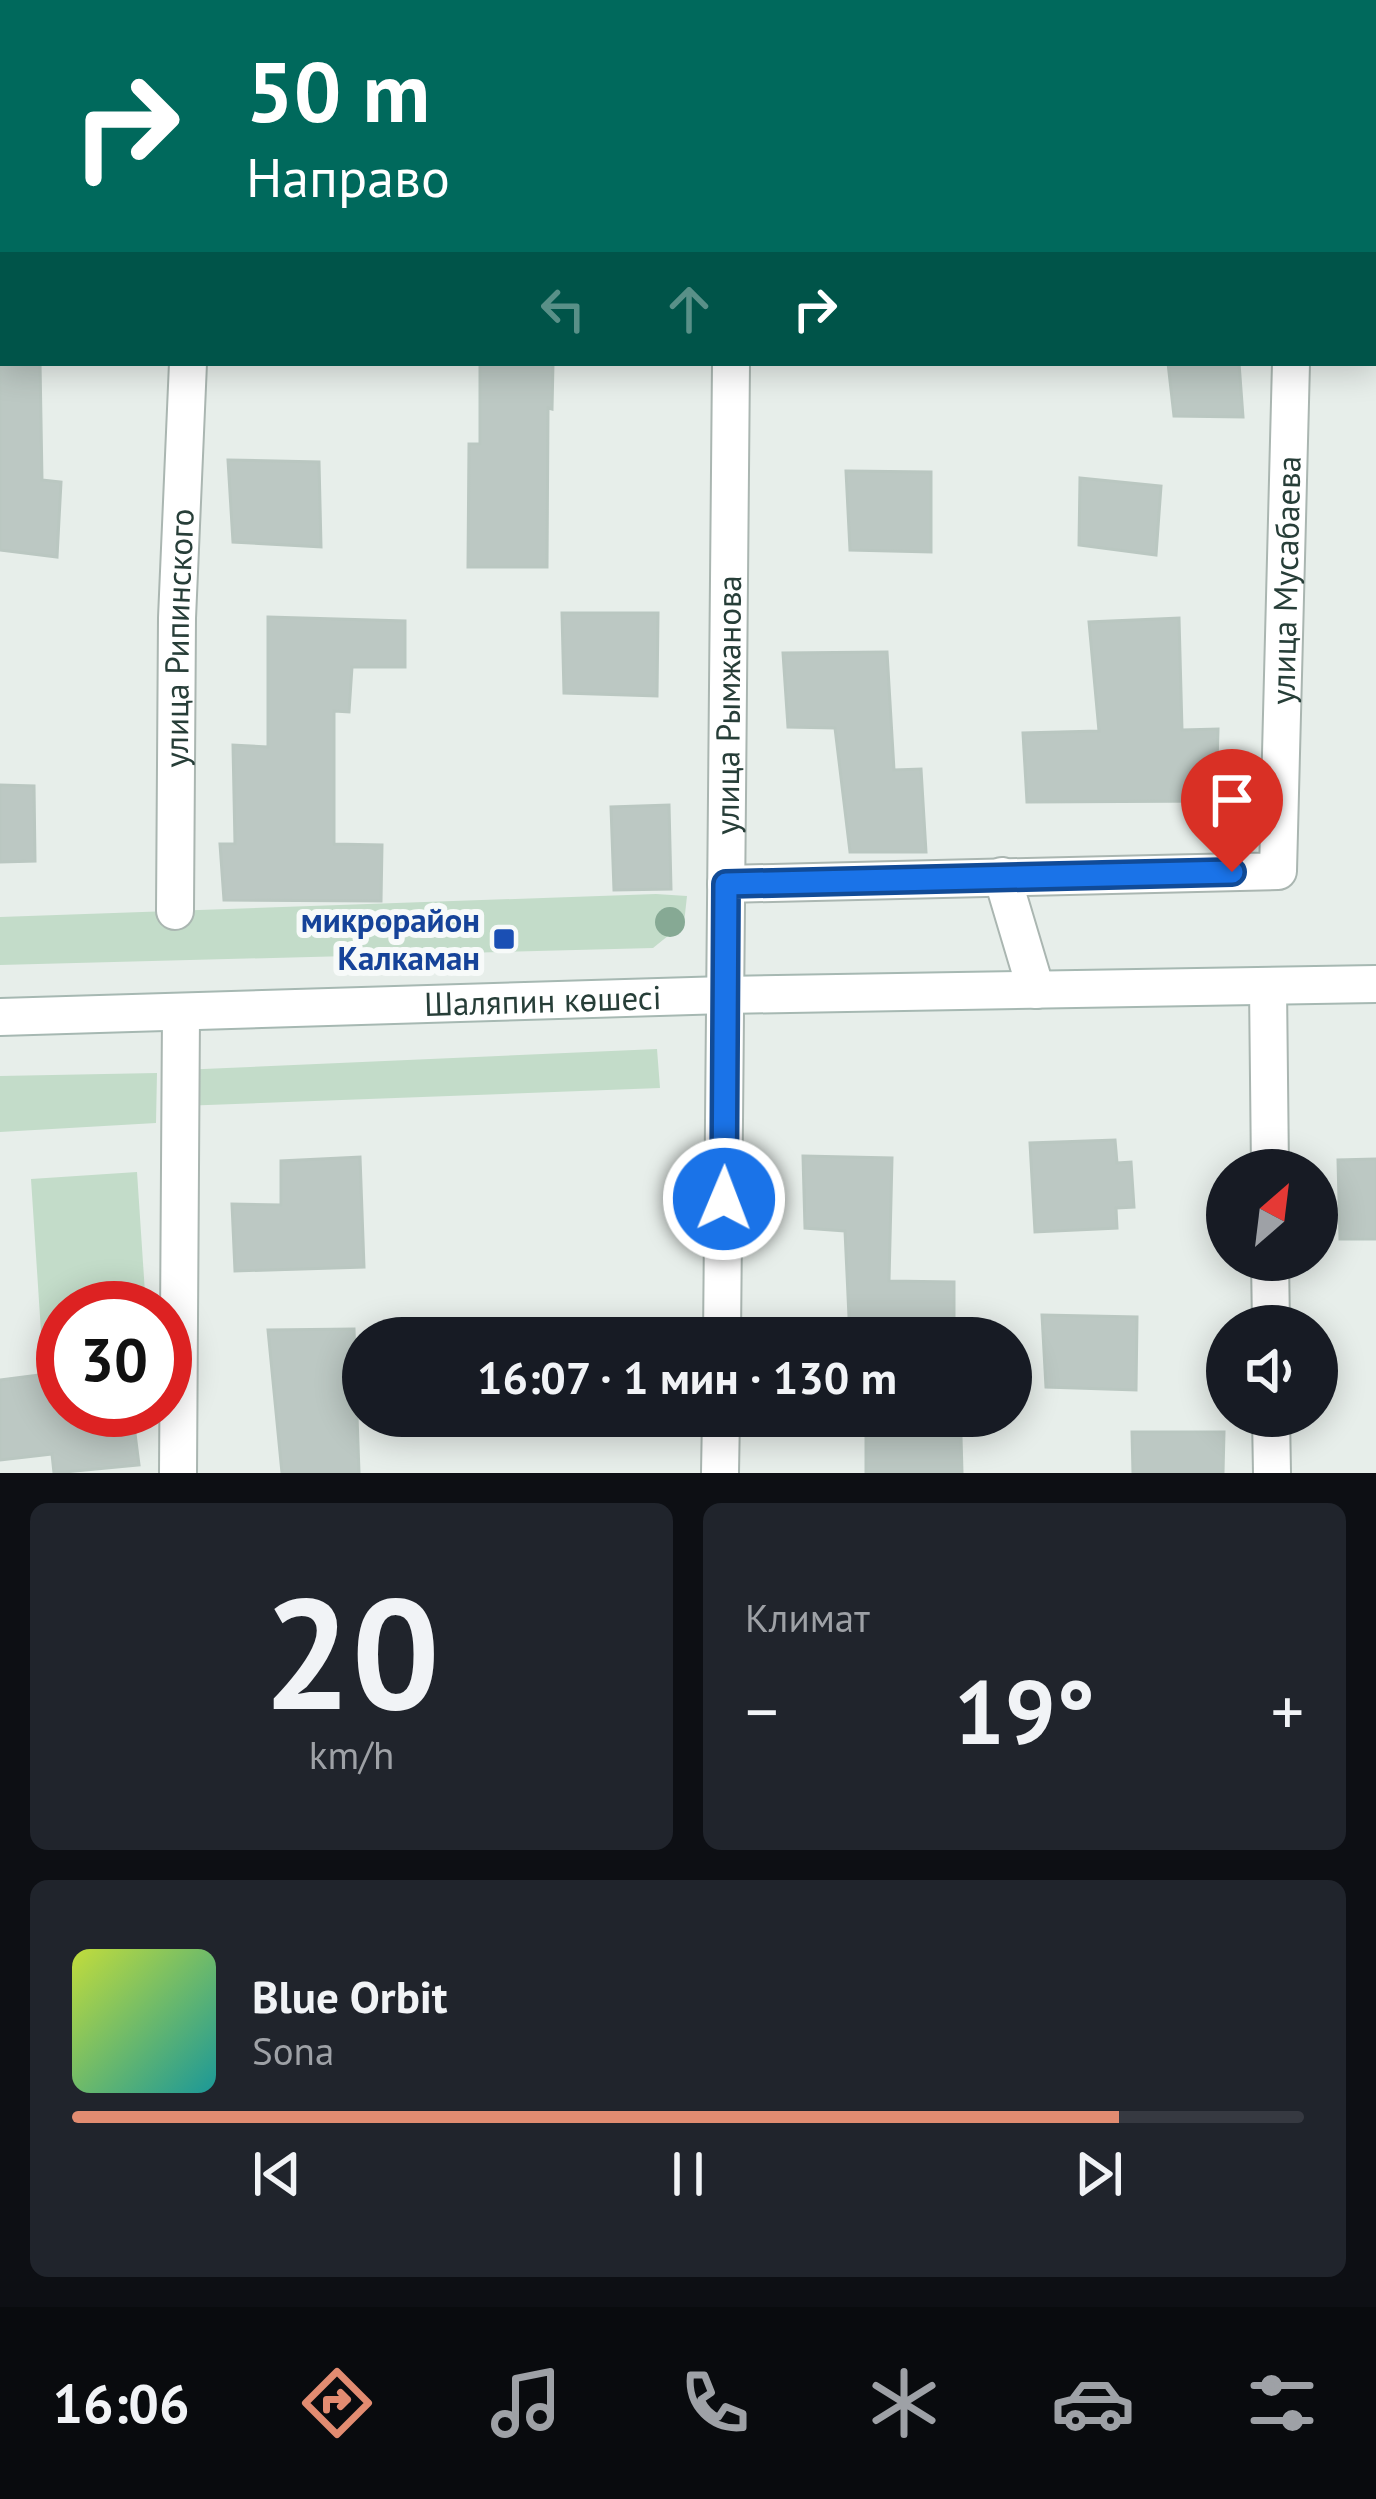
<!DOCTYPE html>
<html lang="ru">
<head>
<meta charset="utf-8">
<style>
	:root { --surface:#171b24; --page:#20242c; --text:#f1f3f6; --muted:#9ea1a6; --line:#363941; --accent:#e28c71 }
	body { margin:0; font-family:"PT Sans",sans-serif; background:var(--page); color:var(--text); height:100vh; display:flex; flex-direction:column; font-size:45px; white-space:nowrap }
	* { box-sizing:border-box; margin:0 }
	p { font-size:39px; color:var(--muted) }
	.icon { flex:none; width:66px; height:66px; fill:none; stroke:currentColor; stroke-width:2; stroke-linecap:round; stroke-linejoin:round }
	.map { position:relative; height:1473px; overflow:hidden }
	.sheet { display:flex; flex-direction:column; gap:30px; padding:30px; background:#0d0f14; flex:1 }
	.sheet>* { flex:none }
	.banner { position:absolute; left:0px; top:0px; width:1377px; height:366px; box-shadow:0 6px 30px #0003; background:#00695c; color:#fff; overflow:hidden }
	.needle { width:78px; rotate:28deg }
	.controls { position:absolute; left:1206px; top:1149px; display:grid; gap:24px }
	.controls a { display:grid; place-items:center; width:132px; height:132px; border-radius:50%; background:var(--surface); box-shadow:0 6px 30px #0003; font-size:60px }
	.speed { position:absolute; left:36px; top:1281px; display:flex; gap:24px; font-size:60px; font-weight:700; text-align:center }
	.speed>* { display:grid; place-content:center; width:156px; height:156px; border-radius:50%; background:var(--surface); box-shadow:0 6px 30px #0003; line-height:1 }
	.speed .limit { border:18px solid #d22; background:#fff; color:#111 }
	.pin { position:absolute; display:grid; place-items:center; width:102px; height:102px; color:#fff; margin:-123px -51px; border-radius:50% 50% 50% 0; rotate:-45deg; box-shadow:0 0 12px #0007 }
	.pin .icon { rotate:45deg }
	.me { position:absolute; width:132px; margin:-66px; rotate:1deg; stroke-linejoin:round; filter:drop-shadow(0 0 9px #0008) }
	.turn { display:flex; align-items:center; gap:42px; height:252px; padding:0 48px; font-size:54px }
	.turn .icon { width:156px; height:156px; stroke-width:2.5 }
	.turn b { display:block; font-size:84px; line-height:102px }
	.lanes { display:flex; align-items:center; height:114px; padding:0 48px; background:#0003; justify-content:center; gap:60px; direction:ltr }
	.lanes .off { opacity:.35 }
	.big { font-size:90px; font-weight:600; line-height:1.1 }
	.sheet .tile { flex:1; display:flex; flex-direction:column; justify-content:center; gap:18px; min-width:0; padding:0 42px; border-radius:18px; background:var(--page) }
	.sheet .dial { align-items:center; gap:0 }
	.dial b { font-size:156px; line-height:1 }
	.song { display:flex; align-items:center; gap:36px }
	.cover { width:144px; height:144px; border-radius:18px; background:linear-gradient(135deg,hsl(70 70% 55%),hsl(180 70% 35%)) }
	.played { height:12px; border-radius:6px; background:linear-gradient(90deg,var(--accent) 85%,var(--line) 85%) }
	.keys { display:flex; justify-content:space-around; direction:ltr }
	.heat { display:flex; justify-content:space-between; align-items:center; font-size:66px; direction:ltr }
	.sheet .tiles { flex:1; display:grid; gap:30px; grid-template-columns:1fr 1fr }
	.tile:last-child { grid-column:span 2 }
	.trip { position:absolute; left:342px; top:1317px; width:690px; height:120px; border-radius:60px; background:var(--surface); box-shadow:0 6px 30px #0003; font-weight:600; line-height:120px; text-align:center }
	.dock { display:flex; height:192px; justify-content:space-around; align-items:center; background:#090b0e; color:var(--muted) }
	.dock .icon { width:84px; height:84px }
	.dock .selected { color:var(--accent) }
	.dock b { font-size:54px; color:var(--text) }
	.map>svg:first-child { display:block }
	.green { fill:#c3dcc9 }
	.building { fill:#bcc8c3; stroke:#bac7c1; stroke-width:3 }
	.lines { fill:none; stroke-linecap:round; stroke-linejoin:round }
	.street-casing { stroke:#aab6b1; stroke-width:40 }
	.secondary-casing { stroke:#a6b8b2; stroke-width:40 }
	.street { stroke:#fff; stroke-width:36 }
	.secondary { stroke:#fff; stroke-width:36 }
	.tree { fill:#86a994 }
	.route-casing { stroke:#114b97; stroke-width:30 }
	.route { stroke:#1a73e8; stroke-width:21 }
	.transit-dot { fill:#1a4fb4; stroke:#f7faf9; stroke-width:4.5 }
	.labels { text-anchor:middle; stroke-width:12; stroke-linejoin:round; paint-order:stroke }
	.street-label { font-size:33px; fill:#273e38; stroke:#f7faf9 }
	.transit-label { font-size:33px; font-weight:bold; fill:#164399; stroke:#f7faf9; text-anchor:end }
</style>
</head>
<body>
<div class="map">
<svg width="1376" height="1473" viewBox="0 0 1376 1473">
	<rect width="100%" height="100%" fill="#e7eeea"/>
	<!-- green -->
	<path class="green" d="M656,894l31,2 -3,27 -31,25 -653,17v-48z
		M657,1049l3,39 -480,18v-36z
		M157,1073l-1,50 -156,9v-56z
		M137,1172l9,136h-83v38l-21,1 -11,-168z"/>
	<!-- building -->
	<path class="building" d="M0,363h40l2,117 19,2 -4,75 -57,-7z
		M480,363h73l-1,46 -4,-1 -1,159h-79l1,-123h11z
		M1168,363h71l4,54 -69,-1z
		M228,460l91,2 2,85 -88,-5z
		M846,471l85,1v80l-81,-2z
		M1080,478l81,8 -5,69 -77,-10z
		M562,613h96l-1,83 -93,-3z
		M268,617l137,4v46h-53l-3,45 -15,-1v133l48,1 -1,56 -157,-1 -4,-56h15l-2,-99 35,2z
		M1179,618l3,112 36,-1 -2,72 -189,1 -4,-69 76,-2 -10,-109z
		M887,652l7,118 27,-1 5,83h-76l-15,-124 -47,-1 -5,-74z
		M0,785l34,1 1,75 -35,1z
		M669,805l2,84 -57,1 -3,-83z
		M1115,1140l2,23 14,-1 3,45 -18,1 1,20 -82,4 -5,-89z
		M803,1156l89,2 -3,123 65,1v56h-104l-5,-107 -40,-3z
		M360,1157l4,110 -129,4 -3,-67 49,1v-44z
		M1376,1159v80h-36l-2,-79z
		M1042,1315l95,2 -1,73 -90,-3z
		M354,1329l5,144h-77l-14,-143z
		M63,1372v38h69l7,55 -85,8 -2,-19 -52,6v-80z
		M866,1431l95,6 1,36h-96z
		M1132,1432h92l-1,41h-90z"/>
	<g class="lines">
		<defs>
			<g id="street">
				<path d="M204,3v-3"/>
				<path d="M742,3v-3"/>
				<path d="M1300,3v-3"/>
				<path d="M1002,876l34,114"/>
				<path id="s1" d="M726,884l552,-13 13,-508"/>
				<path id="s2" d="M175,911l2,-293 11,-255"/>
				<path d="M1268,986l2,184"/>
				<path d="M1270,1260l1,66"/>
				<path id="s3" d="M722,1338l9,-975"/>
				<path d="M1271,1416l1,57"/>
				<path d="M178,1473l3,-459"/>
				<path d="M720,1473l1,-57"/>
			</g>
			<g id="secondary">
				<path id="s4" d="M0,1017l725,-22 651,-11"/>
			</g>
		</defs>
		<!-- street casing -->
		<use href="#street" class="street-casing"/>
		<!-- secondary casing -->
		<use href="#secondary" class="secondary-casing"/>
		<!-- street -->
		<use href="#street" class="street"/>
		<!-- secondary -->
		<use href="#secondary" class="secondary"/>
	</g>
	<!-- trees -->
	<circle class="tree" cx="670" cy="922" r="15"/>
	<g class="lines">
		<defs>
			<path id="route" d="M724,1199l2,-315 506,-12"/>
		</defs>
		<!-- route casing -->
		<use href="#route" class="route-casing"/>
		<!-- route -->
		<use href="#route" class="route"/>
	</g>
	<!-- markers -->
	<rect class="transit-dot" x="492" y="927" width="24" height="24" rx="6"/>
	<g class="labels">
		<!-- street labels -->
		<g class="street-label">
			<text dy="12" stroke="none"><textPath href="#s1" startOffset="843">улица Мусабаева</textPath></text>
			<text dy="12" stroke="none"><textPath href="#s2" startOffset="273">улица Рипинского</textPath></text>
			<text dy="12" stroke="none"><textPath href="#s3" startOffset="633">улица Рымжанова</textPath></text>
			<text dy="12" stroke="none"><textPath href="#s4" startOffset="543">Шаляпин көшесі</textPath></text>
		</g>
		<!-- transit labels -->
		<g class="transit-label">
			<text x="480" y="932">микрорайон<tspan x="480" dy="38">Калкаман</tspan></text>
		</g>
	</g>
</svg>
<div class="controls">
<a><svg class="needle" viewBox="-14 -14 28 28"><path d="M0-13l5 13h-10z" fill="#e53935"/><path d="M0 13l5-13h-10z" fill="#9ea1a6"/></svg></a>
<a><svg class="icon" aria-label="sound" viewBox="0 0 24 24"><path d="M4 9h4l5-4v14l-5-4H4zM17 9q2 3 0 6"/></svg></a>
</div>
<div class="speed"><div class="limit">30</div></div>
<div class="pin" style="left:1232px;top:872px;background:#d93025"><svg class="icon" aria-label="arrive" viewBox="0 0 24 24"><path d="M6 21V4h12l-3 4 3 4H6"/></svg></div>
<svg class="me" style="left:724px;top:1199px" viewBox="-20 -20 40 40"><circle r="17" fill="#1a73e8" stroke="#fff" stroke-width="3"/><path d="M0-11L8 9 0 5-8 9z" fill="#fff"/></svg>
<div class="trip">16:07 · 1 мин · 130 m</div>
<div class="banner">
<div class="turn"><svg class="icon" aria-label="right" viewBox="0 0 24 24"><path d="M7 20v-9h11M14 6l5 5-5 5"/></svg><div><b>50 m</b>Направо</div></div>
<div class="lanes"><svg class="icon off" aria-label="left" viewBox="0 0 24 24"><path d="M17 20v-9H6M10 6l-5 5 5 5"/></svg><svg class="icon off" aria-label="ahead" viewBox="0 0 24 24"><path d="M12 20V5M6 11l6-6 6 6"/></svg><svg class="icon" aria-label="right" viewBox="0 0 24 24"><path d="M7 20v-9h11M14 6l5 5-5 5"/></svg></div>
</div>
</div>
<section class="sheet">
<div class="tiles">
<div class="tile dial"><b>20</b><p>km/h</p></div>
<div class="tile"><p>Климат</p>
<div class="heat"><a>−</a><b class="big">19°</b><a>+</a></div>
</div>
<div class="tile">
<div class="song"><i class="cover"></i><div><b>Blue Orbit</b><p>Sona</p></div></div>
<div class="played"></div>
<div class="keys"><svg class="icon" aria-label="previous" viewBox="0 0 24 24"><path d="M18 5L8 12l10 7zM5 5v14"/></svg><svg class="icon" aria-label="pause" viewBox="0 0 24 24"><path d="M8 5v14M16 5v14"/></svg><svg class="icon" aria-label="next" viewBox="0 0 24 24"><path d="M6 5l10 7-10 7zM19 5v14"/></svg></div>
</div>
</div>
</section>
<nav class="dock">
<b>16:06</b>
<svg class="icon selected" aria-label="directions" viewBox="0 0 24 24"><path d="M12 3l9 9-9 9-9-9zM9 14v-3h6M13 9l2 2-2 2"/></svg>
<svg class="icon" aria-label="music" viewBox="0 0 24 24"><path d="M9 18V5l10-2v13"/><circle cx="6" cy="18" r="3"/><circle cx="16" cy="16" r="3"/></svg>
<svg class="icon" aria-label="phone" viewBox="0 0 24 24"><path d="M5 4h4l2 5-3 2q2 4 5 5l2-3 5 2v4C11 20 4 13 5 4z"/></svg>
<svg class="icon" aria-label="climate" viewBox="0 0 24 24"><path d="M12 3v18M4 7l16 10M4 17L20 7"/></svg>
<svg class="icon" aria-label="car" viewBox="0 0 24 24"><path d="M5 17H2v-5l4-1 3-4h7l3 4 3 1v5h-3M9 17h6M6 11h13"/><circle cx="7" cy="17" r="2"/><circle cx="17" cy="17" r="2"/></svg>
<svg class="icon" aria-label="filters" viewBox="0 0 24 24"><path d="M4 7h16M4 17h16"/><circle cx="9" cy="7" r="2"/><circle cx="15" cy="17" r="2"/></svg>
</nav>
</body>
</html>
